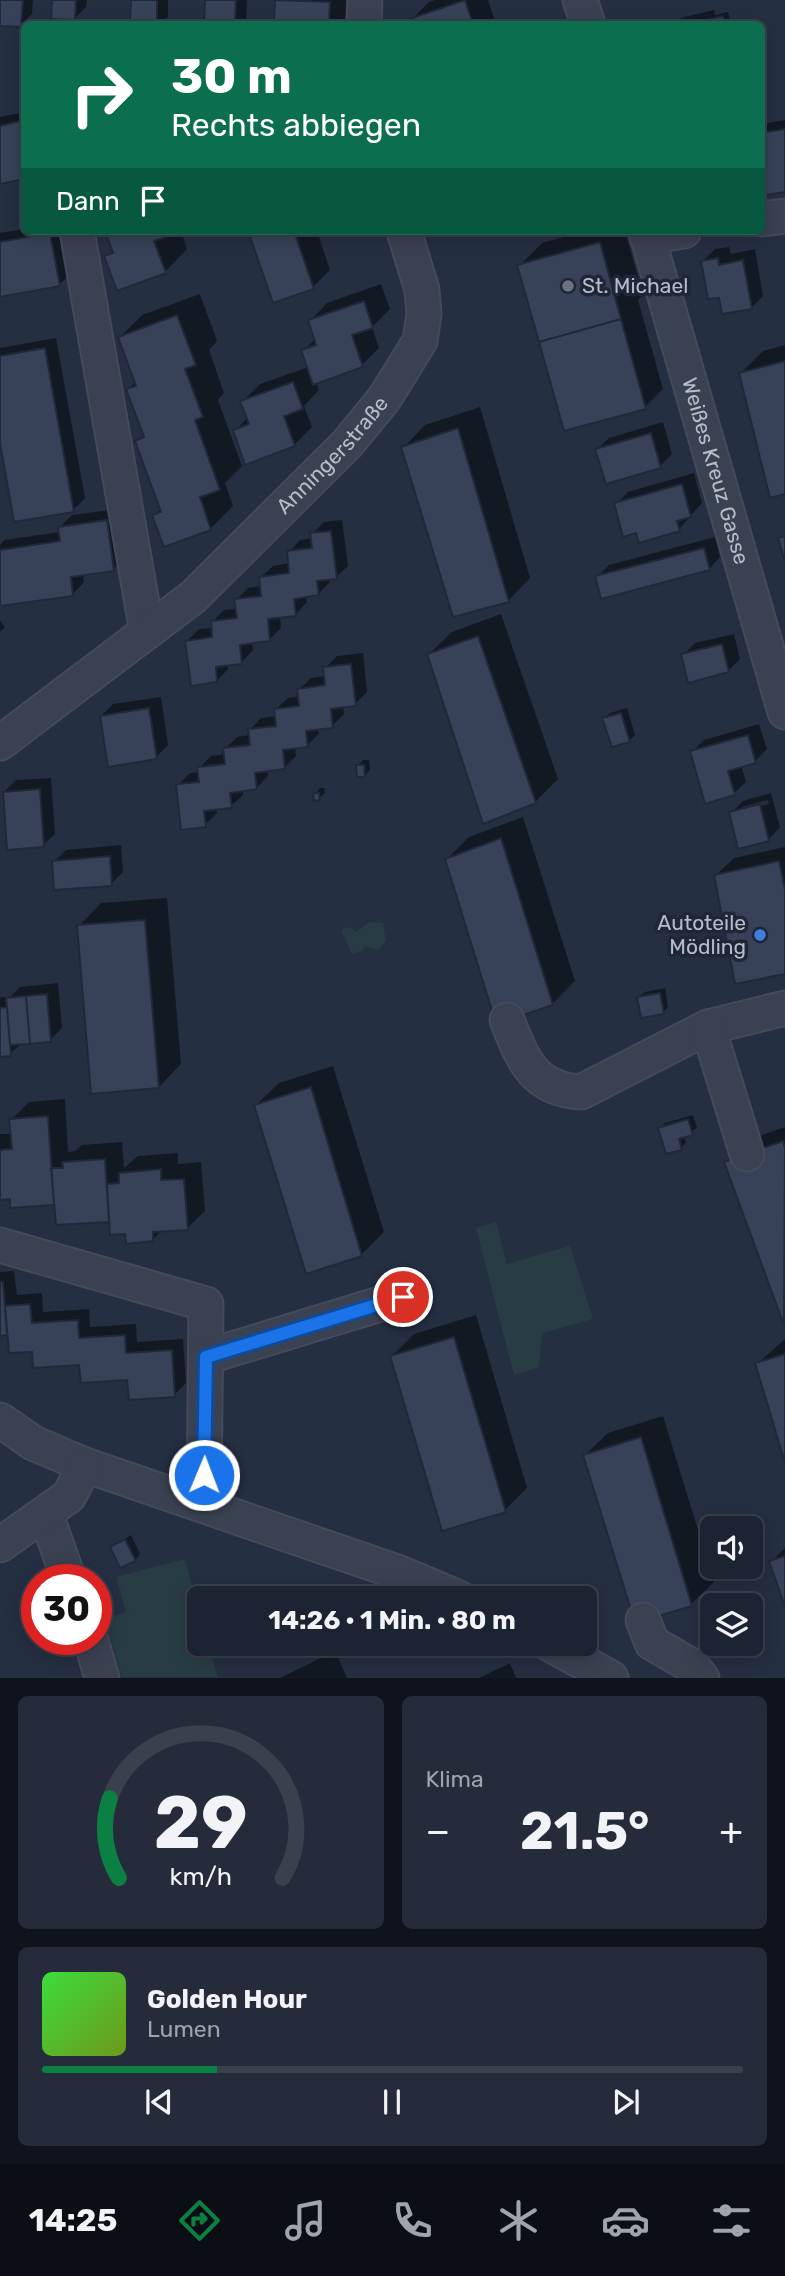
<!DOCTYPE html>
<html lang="de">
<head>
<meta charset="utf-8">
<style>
	:root { --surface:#1c2332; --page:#252b3a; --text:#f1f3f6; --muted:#a0a4ac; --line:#3a404d; --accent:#0b8043 }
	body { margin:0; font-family:Rubik,sans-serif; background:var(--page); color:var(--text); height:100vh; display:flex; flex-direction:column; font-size:26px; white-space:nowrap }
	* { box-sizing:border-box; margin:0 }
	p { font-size:23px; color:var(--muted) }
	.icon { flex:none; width:38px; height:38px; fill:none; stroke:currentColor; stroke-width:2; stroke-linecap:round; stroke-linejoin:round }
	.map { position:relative; height:1678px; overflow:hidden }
	.side { display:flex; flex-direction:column; gap:18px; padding:18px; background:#0f131c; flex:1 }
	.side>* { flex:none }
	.banner { position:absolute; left:21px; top:21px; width:744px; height:214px; border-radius:10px; box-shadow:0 4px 18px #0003,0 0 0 2px var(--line); background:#0b6e4f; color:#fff; overflow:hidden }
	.controls { position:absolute; left:700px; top:1516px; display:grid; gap:14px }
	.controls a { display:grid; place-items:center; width:63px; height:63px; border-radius:10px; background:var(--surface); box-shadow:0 4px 18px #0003,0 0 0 2px var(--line); font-size:35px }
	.speed { position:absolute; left:21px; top:1564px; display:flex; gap:14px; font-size:35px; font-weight:700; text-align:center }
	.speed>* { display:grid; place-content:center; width:91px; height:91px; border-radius:50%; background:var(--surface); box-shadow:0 4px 18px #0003,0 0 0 2px var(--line); line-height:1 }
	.speed .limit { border:10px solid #d22; background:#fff; color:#111 }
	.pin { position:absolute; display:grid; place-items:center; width:60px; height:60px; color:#fff; margin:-30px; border:4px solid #fff; border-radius:50%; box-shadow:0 2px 7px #0007 }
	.me { position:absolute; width:77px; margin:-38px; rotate:1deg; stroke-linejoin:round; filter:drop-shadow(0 0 5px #0008) }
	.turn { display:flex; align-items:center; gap:24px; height:147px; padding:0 35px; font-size:32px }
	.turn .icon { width:91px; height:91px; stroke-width:2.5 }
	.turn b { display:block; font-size:49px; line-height:60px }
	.then { display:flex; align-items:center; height:66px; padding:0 35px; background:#0003; gap:14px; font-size:26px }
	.big { font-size:52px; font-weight:700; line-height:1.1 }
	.side .tile { flex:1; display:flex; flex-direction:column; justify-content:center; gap:10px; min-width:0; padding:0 24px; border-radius:10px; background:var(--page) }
	.side .dial { align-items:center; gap:0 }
	.dial svg { height:182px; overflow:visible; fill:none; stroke:var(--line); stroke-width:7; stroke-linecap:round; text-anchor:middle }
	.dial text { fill:var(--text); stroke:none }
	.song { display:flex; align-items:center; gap:21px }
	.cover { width:84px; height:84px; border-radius:10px; background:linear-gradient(135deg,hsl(120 70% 55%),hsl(80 70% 35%)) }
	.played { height:7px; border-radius:4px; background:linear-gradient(90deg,var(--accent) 25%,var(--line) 25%) }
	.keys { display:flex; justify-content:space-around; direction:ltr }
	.heat { display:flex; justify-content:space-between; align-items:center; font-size:38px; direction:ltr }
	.side .tiles { flex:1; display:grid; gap:18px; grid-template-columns:1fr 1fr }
	.tile:last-child { grid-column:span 2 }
	.trip { position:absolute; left:187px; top:1586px; width:410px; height:70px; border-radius:10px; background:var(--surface); box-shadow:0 4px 18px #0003,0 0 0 2px var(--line); font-weight:700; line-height:70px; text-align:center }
	.tabs { display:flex; height:112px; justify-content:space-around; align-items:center; background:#0b0e14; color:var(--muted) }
	.tabs .icon { width:49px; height:49px }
	.tabs .selected { color:var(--accent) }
	.tabs b { font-size:32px; color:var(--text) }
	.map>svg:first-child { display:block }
	.green { fill:#283d43 }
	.shadow { fill:#0007; fill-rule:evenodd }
	.building { fill:#374258; stroke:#212839; stroke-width:2 }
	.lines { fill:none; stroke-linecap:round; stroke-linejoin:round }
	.minor-casing { stroke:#444a5b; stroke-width:37 }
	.minor { stroke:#3a4151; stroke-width:33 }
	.route-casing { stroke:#114b97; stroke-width:18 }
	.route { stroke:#1a73e8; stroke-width:12 }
	.worship-dot { fill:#6b7280; stroke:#1f2637; stroke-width:2.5 }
	.shop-dot { fill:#3f7fe0; stroke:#1f2637; stroke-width:2.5 }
	.labels { text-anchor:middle; stroke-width:7; stroke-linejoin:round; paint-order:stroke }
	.poi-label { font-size:21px; fill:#b7bdcb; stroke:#1f2637; text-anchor:start }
	.street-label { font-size:21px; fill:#b7bdcb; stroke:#1f2637 }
</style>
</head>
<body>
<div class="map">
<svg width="785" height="1678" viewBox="0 0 785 1678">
	<rect width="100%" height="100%" fill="#252f42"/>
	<!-- green -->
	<path class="green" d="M369,922l14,1 3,18 -8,9 -13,-4 -3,5 -10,3 -11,-24 8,-3 7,5z
		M496,1222l11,42 63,-18 23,73 -51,14 -3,34 -25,8 -38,-147z
		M185,1559l9,34 22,-5 3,10h-19v45h33l2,8 -23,7 6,19h-96l-17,-58 21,-7 -10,-35z"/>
	<!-- shadow -->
	<path class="shadow" d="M0,0h33l-1,14 -11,11 -21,-1z
		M54,0h33l-1,7 -11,11z
		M133,0h35v17l-8,7h-28z
		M207,0h40l-1,24h-40z
		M277,0h69l-1,24h-69z
		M435,0h53l8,24h-83l-2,-4 18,-18z
		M714,10l1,5 13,-3 3,12h-74z
		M24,112v65l-24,5v-65z
		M785,120v70l-24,4v-64l7,-7z
		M24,229l39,2 8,42 -12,12 -59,11v-63z
		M107,231h74l6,18 -22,23 -59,-15 8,-7z
		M250,231h67l13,39 -17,17z
		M586,231h39l18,64 -5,5 25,89 -18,18 -126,-141 23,-23z
		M729,247l2,7 24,-5 8,47 -12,12 -31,-13 -17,-34 12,-12z
		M381,284l9,25 -18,18 7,21 -17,17 -46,17 3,8 -15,16 8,21 -18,18 -59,-14 13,-14 -6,-15 18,-18 49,-17 -6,-16 13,-13 -6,-17 17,-18z
		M200,294l17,47 -8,9 15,43 -6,7 24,66 -17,17 8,23 -22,22 -46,17 -11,-29 7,-8 -24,-67 7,-7 -16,-44 8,-9 -16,-44 22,-22z
		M56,338l29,160 -12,12 -73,-77v-85z
		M785,345v148l-44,-120 22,-22z
		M480,407l50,171 -22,23 -105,-153 22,-23z
		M663,422l9,32 -12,12 -63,-17 12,-11z
		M694,473l8,30 -23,26 -41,2 -22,-27 12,-12z
		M118,509l7,48 -12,12 -30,4 1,9 -11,12 -73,11v-60l4,-5 56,-8v-5l12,-12z
		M342,520l6,46 -12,11 -6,1v4l-12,12 -12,1 1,7 -11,12 -16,2 1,12 -11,11 -18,3 1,8 -11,12 -14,2v5l-11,12 -30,-40 12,-12 14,-1 -1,-6 12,-12 13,-1 -1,-9 12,-12 14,-2 -1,-9 12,-11 17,-3 -1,-11 11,-12 13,-2 -1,-4 12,-12z
		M715,537l5,20 -11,12 -112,8 12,-12z
		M501,614l57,165 -23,23 -106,-148 23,-22z
		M0,621l5,6 -5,5z
		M734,634l6,25 -12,12 -45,-16 12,-12z
		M363,653l4,39 -12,12 -12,2 1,8 -12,12 -14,2 1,6 -12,11 -12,2 1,9 -12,12 -16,1v7l-12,12 -13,1v6l-12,11 -15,2 1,5 -12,12 -27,-40 12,-12 10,-1 -1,-4 12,-12 15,-2 -1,-5 12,-12 13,-2v-5l11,-12 16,-2 -1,-7 12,-11 12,-2 -1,-6 12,-12 15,-2 -1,-8 12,-12z
		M161,697l7,48 -12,12 -55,-41 12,-12z
		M627,708l8,27 -5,5 -17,5 -9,-26 6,-6z
		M759,724l8,25 -12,12 -14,4 5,17 -12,11 -42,-41 12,-12z
		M363,760h6l1,10 -5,5 -7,-9z
		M51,778l4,56 -12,11 -39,-53 12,-12z
		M320,788h4l1,5 -6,5 -4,-4z
		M771,793l9,34 -11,12 -38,-26 12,-12zM768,800l1,4 -27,7v-4z
		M523,817l52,164 -23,23 -105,-145 22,-22z
		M121,845l2,27 -12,12 -57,-22 12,-12z
		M785,847v125l-69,-97 18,-17z
		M167,898l14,166 -22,23 -80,-161 22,-23z
		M58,983l4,45 -12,12 -28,3 -12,11 -10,1v-58h10l10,-10z
		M665,988l3,19 -5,5 -24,-15 6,-5z
		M333,1066l51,166 -23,23 -105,-150 23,-22z
		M65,1099l3,53 7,-1 7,-6 40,-3 2,26 14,-12 40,-3v11l23,-2 4,49 -18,17 -25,2 -9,10 -26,-8 -16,-12 -54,3 -1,-20 -44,4 -1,-10 -11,1v-64h12l-1,-14 18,-18z
		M693,1115l4,13 -13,8 2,6 -5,6 -21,-19 5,-6z
		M785,1127v196l-59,-160 22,-23z
		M14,1271l3,24 25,-2 1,19 46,-3 1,18 46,-3 1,18 46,-3 3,44 -12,12 -140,-45 -25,-17 -9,1v-62z
		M476,1315l51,173 -22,22 -113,-154 22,-22z
		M785,1339v118l-28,-93z
		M663,1416l51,166 -23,22 -106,-149 23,-22z
		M131,1535l9,19 -5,6 -23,-12z
		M785,1548v54l-14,-40z
		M335,1651l12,27h-67z
		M510,1663l6,15h-37z"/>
	<!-- building -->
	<path class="building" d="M0,0h23l-2,27 -21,-1z
		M52,0h24l-1,20 -24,-1z
		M131,0h26v24h-27z
		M205,0h31l-1,24h-31z
		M275,0l55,2 -1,22h-55z
		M465,0l8,24h-62l-2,-5z
		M723,16l2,8h-22l-1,-3z
		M24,120v59l-24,5v-58z
		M785,129v63l-24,4v-63z
		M105,231h65l2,4 -18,6 12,32 -49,18 -13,-35 9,-3z
		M248,231h46l20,58 -41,14z
		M50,233l10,53 -60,11v-55z
		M600,242l21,77 -82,23 -22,-77z
		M718,258l1,7 24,-5 9,49 -30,5 -3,-16 -11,1 -7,-38z
		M364,301l9,27 -21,7 11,32 -50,18 -12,-35 15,-5 -8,-25z
		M177,315l19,50 -11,4 18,48 -8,3 25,70 -20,7 11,33 -47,17 -12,-32 9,-3 -26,-71 9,-4 -18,-48 10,-3 -18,-49z
		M621,319l25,90 -82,22 -25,-89z
		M45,348l29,164 -60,10 -14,-79v-87z
		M785,361v133l-15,4 -31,-125z
		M293,382l10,27 -19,7 11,30 -50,19 -12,-35 16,-6 -9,-23z
		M458,428l51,174 -56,15 -52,-170z
		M651,433l10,35 -55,16 -11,-35z
		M682,484l9,33 -14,4 3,10 -41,12 -3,-10 -13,4 -9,-34z
		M107,520l7,51 -43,6 2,19 -73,10v-56l60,-9 -2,-14z
		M331,531l6,48 -20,2 2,14 -25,4 2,17 -28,3 2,22 -30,4 2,19 -26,3 1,15 -26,4 -6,-45 27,-4 -1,-16 26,-3 -3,-19 27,-3 -2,-19 30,-4 -2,-22 25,-3 -2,-15z
		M785,536v26l-7,-24z
		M704,548l6,22 -109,29 -6,-23z
		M478,636l58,167 -53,21 -56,-170z
		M722,644l7,28 -41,11 -7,-29z
		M351,664l5,42 -25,3 2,19 -27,3 2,16 -25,3 2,19 -30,4 2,16 -27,4 2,15 -28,3 2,16 -25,3 -5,-46 23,-2 -2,-15 28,-3 -2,-16 27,-3 -2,-16 28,-3 -2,-17 25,-3 -2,-17 28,-4 -2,-18z
		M149,708l8,51 -49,8 -8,-51z
		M621,713l9,29 -18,5 -10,-29z
		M748,735l8,28 -28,8 7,24 -30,9 -15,-53z
		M356,765h8l1,12h-8z
		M40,789l4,58 -37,3 -4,-58z
		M313,793h6l1,7 -6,1z
		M760,804l9,37 -31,8 -9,-37z
		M501,838l52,167 -57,19 -51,-165z
		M110,856l2,30 -58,4 -2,-29z
		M779,861l6,29v84l-50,10 -21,-109z
		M145,920l14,168 -68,6 -14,-169z
		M660,993l4,21 -23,4 -4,-21z
		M47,994l4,48 -21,2 -4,-48z
		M26,996l4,48 -20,1 -4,-47z
		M7,1007l4,49 -11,1v-49z
		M311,1087l51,169 -56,18 -52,-169z
		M48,1116l6,89 -44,3v-9l-10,1v-50l12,-1 -3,-30z
		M688,1119l5,16 -14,4 3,11 -16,4 -8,-26z
		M783,1141l2,7 -1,177 -60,-163z
		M105,1159l4,63 -53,3 -5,-57h12l-1,-6z
		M161,1169v11l23,-1 4,51 -35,2v9l-27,3 -1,-10 -15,1 -3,-51 12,-1v-10z
		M0,1282h3l4,53 -7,1z
		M30,1304l2,19 46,-3 1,18 46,-3 1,18 46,-3 3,47 -46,3 -2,-20 -46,3 -2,-18 -46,3 -1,-16 -23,1 -4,-47z
		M454,1337l52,175 -64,19 -52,-175z
		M785,1354v109l-30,-100z
		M641,1437l51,169 -57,17 -52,-168z
		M125,1539l11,22 -16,7 -10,-21z
		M785,1556v51l-16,-46z"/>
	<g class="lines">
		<defs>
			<g id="minor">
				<path d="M580,0l8,24"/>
				<path d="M364,24l1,-24"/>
				<path d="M761,219l24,-3"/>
				<path d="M77,231l70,401"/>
				<path id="s1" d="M646,231l139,481"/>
				<path d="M647,237l37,-6"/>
				<path id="s2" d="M0,743l193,-146 154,-153 37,-45 36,-58 4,-27 -2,-24 -18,-59"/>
				<path d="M507,1020c16,40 26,69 74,72l127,-65 77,-19"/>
				<path d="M708,1027l39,127"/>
				<path d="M0,1245l206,59 -2,200"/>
				<path d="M206,1357l197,-60"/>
				<path d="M0,1420l33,23 52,22 315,108 59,25"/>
				<path d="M46,1515l23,65"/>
				<path d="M0,1545l69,-49 16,-31"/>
				<path d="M643,1620l9,23 40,23 10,12"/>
				<path d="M91,1640l11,38"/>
				<path d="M548,1643l63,35"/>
			</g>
		</defs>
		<!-- minor casing -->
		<use href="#minor" class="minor-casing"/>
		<!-- minor -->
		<use href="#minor" class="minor"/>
	</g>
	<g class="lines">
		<defs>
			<path id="route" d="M204,1475l2,-118 197,-60"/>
		</defs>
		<!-- route casing -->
		<use href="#route" class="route-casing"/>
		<!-- route -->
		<use href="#route" class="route"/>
	</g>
	<!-- markers -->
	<circle class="worship-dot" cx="568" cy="286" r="7"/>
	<circle class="shop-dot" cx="760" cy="935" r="7"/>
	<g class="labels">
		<!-- poi labels -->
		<g class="poi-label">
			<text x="582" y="293">St. Michael</text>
			<text x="746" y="930" text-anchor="end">Autoteile<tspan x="746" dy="24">Mödling</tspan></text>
		</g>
		<!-- street labels -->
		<g class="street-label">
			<text dy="7" stroke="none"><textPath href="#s2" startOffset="441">Anningerstraße</textPath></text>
			<text dy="7" stroke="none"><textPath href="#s1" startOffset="250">Weißes Kreuz Gasse</textPath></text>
		</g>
	</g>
</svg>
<div class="controls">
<a><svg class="icon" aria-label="sound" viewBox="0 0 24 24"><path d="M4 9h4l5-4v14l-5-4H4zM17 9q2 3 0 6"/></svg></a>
<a><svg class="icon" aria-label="layers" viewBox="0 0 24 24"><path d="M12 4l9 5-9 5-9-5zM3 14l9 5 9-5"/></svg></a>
</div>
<div class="speed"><div class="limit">30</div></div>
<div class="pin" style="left:403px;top:1297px;background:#d93025"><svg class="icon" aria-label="arrive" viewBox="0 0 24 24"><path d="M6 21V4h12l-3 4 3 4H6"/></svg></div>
<svg class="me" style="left:204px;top:1475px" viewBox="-20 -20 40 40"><circle r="17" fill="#1a73e8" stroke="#fff" stroke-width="3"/><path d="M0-11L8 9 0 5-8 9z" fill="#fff"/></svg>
<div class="trip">14:26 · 1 Min. · 80 m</div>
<div class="banner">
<div class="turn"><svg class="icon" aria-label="right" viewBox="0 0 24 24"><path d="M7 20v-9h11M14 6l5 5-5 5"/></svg><div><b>30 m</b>Rechts abbiegen</div></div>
<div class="then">Dann<svg class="icon" aria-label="arrive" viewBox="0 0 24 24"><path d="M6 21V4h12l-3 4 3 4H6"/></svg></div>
</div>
</div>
<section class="side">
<div class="tiles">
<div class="tile dial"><svg viewBox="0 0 100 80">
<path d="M14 69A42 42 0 1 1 86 69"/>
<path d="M14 69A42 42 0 0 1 10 34" stroke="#0b8043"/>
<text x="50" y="56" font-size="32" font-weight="700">29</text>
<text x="50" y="72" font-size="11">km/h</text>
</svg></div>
<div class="tile"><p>Klima</p>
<div class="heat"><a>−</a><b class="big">21.5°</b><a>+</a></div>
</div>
<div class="tile">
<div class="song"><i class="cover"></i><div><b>Golden Hour</b><p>Lumen</p></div></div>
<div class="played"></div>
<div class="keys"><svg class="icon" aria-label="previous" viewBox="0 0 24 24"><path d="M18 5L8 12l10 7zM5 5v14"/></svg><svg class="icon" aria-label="pause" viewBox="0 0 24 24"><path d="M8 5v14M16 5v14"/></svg><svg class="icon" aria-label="next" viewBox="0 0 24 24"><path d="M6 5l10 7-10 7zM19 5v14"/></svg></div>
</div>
</div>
</section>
<nav class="tabs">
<b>14:25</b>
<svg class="icon selected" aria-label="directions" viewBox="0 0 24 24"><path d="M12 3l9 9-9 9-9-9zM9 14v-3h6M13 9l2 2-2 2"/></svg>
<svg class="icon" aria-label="music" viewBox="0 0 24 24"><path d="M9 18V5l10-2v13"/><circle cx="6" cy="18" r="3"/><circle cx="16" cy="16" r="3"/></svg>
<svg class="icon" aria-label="phone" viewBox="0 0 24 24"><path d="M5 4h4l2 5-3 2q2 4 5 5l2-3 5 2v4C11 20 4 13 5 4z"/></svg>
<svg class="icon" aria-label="climate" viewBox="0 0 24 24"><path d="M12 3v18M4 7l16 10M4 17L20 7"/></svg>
<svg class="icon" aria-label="car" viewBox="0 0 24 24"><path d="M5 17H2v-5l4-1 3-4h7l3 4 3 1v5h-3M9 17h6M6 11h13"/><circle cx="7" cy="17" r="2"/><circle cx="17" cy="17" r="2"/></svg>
<svg class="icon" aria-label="filters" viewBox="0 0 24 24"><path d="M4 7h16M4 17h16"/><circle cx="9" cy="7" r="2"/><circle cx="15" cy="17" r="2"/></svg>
</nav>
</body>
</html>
